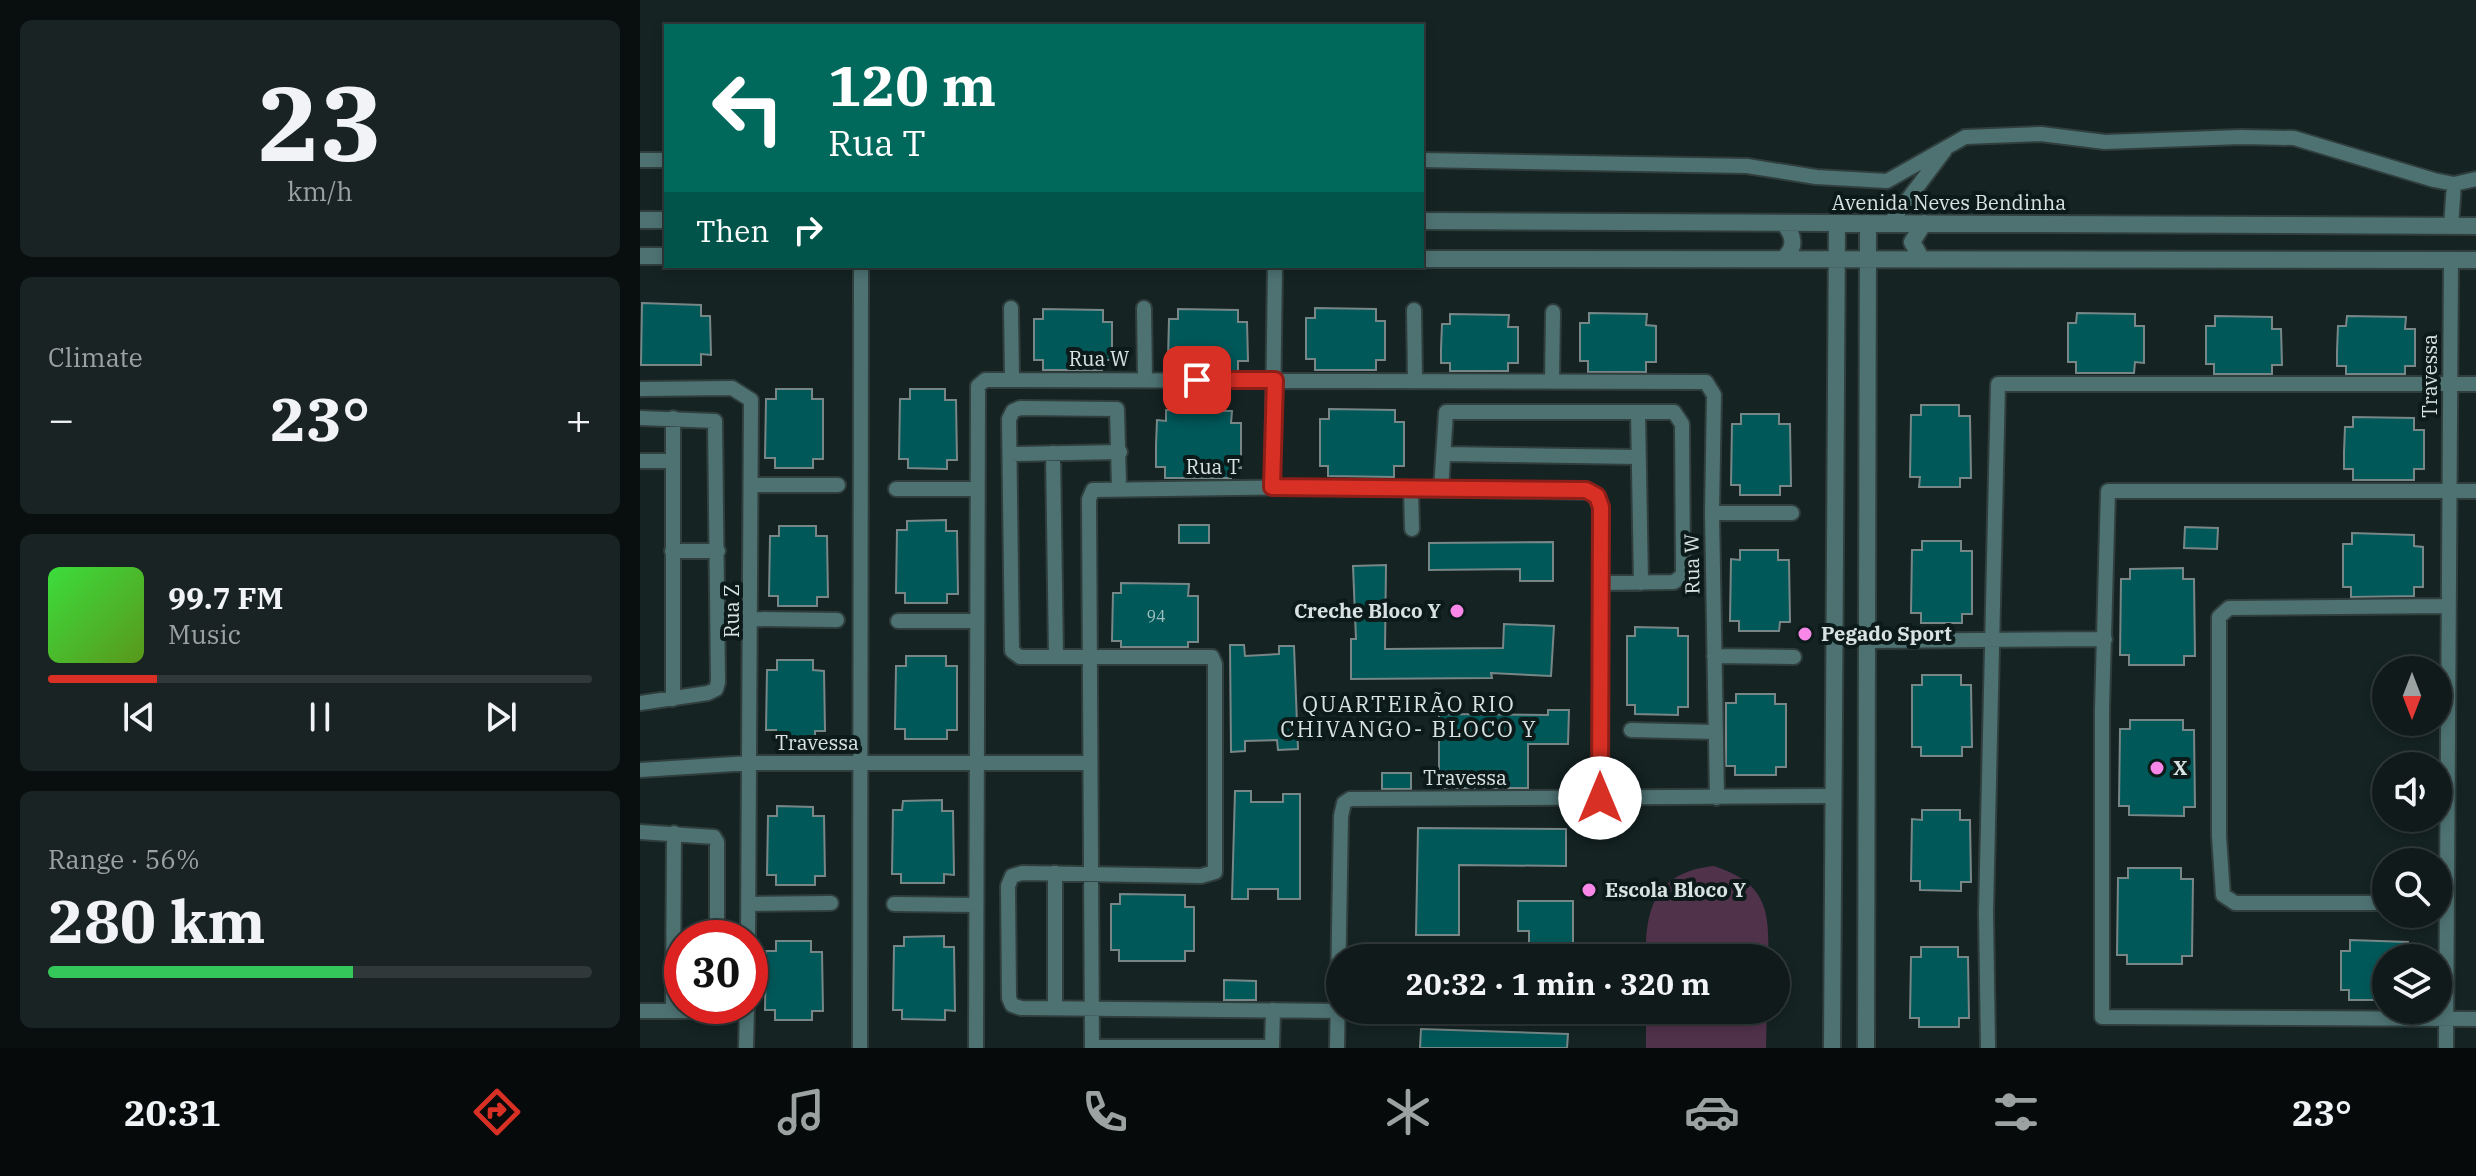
<!DOCTYPE html>
<html lang="en">
<head>
<meta charset="utf-8">
<style>
	:root { --surface:#101a1a; --page:#192323; --text:#f1f3f6; --muted:#9ca1a2; --line:#303839; --accent:#d93025 }
	body { margin:0; font-family:"IBM Plex Serif",serif; background:var(--page); color:var(--text); height:100vh; display:flex; flex-direction:column; font-size:30px; white-space:nowrap }
	* { box-sizing:border-box; margin:0 }
	p { font-size:26px; color:var(--muted) }
	.icon { flex:none; width:44px; height:44px; fill:none; stroke:currentColor; stroke-width:2; stroke-linecap:round; stroke-linejoin:round }
	.map { position:relative; flex:1; overflow:hidden }
	.drawer { display:flex; flex-direction:column; gap:20px; padding:20px; background:#090e0e; width:640px }
	.drawer>* { flex:none }
	.top-card { position:absolute; left:24px; top:24px; width:760px; height:244px; border-radius:0px; box-shadow:0 4px 12px #0003,0 0 0 2px var(--line); background:#00695c; color:#fff; overflow:hidden }
	.needle { width:52px; rotate:180deg }
	.controls { position:absolute; left:1732px; top:656px; display:grid; gap:16px }
	.controls a { display:grid; place-items:center; width:80px; height:80px; border-radius:50%; background:var(--surface); box-shadow:0 4px 12px #0003,0 0 0 2px var(--line); font-size:40px }
	.speed { position:absolute; left:24px; top:920px; display:flex; gap:16px; font-size:40px; font-weight:700; text-align:center }
	.speed>* { display:grid; place-content:center; width:104px; height:104px; border-radius:50%; background:var(--surface); box-shadow:0 4px 12px #0003,0 0 0 2px var(--line); line-height:1 }
	.speed .limit { border:12px solid #d22; background:#fff; color:#111 }
	.pin { position:absolute; display:grid; place-items:center; width:68px; height:68px; color:#fff; margin:-34px; border-radius:16px; box-shadow:0 4px 12px #0006 }
	.me { position:absolute; width:88px; margin:-44px; rotate:0deg; stroke-linejoin:round; filter:drop-shadow(0 0 6px #0008) }
	.turn { display:flex; align-items:center; gap:28px; height:168px; padding:0 32px; font-size:36px }
	.turn .icon { width:104px; height:104px; stroke-width:2.5 }
	.turn b { display:block; font-size:56px; line-height:68px }
	.then { display:flex; align-items:center; height:76px; padding:0 32px; background:#0003; gap:16px; font-size:30px }
	.big { font-size:60px; font-weight:800; line-height:1.1 }
	.drawer .card { flex:1; display:flex; flex-direction:column; justify-content:center; gap:12px; min-width:0; padding:0 28px; border-radius:12px; background:var(--page) }
	.drawer .dial { align-items:center; gap:0 }
	.dial b { font-size:104px; line-height:1 }
	.song { display:flex; align-items:center; gap:24px }
	.cover { width:96px; height:96px; border-radius:12px; background:linear-gradient(135deg,hsl(120 70% 55%),hsl(90 70% 35%)) }
	.played { height:8px; border-radius:4px; background:linear-gradient(90deg,var(--accent) 20%,var(--line) 20%) }
	.keys { display:flex; justify-content:space-around; direction:ltr }
	.heat { display:flex; justify-content:space-between; align-items:center; font-size:44px; direction:ltr }
	.charge { height:12px; border-radius:6px; background:linear-gradient(90deg,#34c759 56%,var(--line) 0) }
	.trip { position:absolute; left:686px; top:944px; width:464px; height:80px; border-radius:40px; background:var(--surface); box-shadow:0 4px 12px #0003,0 0 0 2px var(--line); font-weight:800; line-height:80px; text-align:center }
	.menu { display:flex; height:128px; justify-content:space-around; align-items:center; background:#060a0a; color:var(--muted) }
	.menu .icon { width:56px; height:56px }
	.menu .selected { color:var(--accent) }
	.menu b { font-size:36px; color:var(--text) }
	main { display:flex; flex:1; min-height:0 }
	.map>svg:first-child { display:block }
	.green { fill:#51324b }
	.building { fill:#005859; stroke:#778787; stroke-width:2 }
	.lines { fill:none; stroke-linecap:round; stroke-linejoin:round }
	.minor-casing { stroke:#303e3e; stroke-width:18 }
	.tertiary-casing { stroke:#303e3e; stroke-width:20 }
	.minor { stroke:#4e7272; stroke-width:14 }
	.tertiary { stroke:#4e7272; stroke-width:16 }
	.route-casing { stroke:#8d1f18; stroke-width:20 }
	.route { stroke:#d93025; stroke-width:14 }
	.poi-dot { fill:#f987e8; stroke:#0c1a1a; stroke-width:3 }
	.labels { text-anchor:middle; stroke-width:8; stroke-linejoin:round; paint-order:stroke }
	.number-label { font-size:16px; fill:#a3c0c0 }
	.street-label { font-size:20px; fill:#d9e2e2; stroke:#0c1a1a }
	.poi-label { font-size:20px; font-weight:bold; fill:#d9e2e2; stroke:#0c1a1a; text-anchor:start }
	.neighbourhood-label { font-size:22px; letter-spacing:2px; fill:#d9e2e2; stroke:#0c1a1a }
</style>
</head>
<body>
<main>
<section class="drawer">
<div class="card dial"><b>23</b><p>km/h</p></div>
<div class="card"><p>Climate</p>
<div class="heat"><a>−</a><b class="big">23°</b><a>+</a></div>
</div>
<div class="card">
<div class="song"><i class="cover"></i><div><b>99.7 FM</b><p>Music</p></div></div>
<div class="played"></div>
<div class="keys"><svg class="icon" aria-label="previous" viewBox="0 0 24 24"><path d="M18 5L8 12l10 7zM5 5v14"/></svg><svg class="icon" aria-label="pause" viewBox="0 0 24 24"><path d="M8 5v14M16 5v14"/></svg><svg class="icon" aria-label="next" viewBox="0 0 24 24"><path d="M6 5l10 7-10 7zM19 5v14"/></svg></div>
</div>
<div class="card"><p>Range · 56%</p><b class="big">280 km</b><div class="charge"></div></div>
</section>
<div class="map">
<svg width="1836" height="1048" viewBox="0 0 1836 1048">
	<rect width="100%" height="100%" fill="#152323"/>
	<!-- green -->
	<path class="green" d="M1074,866c51,17 56,42 54,92h-122c-1,-52 11,-86 68,-92z
		M1006,1010h121l-1,38h-120z"/>
	<!-- building -->
	<path class="building" d="M2,303l59,2v11h9l1,39 -10,-1v11h-60z
		M675,308l61,1v12h9v39h-9v10h-61v-11h-9v-41h9z
		M403,309l60,1v12h9v38h-10v10h-59v-10h-9v-41h9z
		M538,309l60,1v12h9l1,39h-10v10h-61v-11h-9l1,-41h9z
		M949,313l58,1 -1,11 10,1v36h-10v10h-58v-11h-8v-38h9z
		M1437,313l58,1v12h9v37l-9,-1 -1,11h-58v-11h-8v-39h8z
		M810,314l59,1 -1,12h10v36h-10v8h-58v-8h-9v-14l1,-25h8z
		M1575,316l57,1v12h9l1,36h-10v9h-58v-10h-8v-38h9z
		M1707,316l59,1 -1,12h10v37h-10v8h-59v-8h-9v-15l1,-25h8z
		M136,389h36v10h11v60h-10v9h-38v-10h-10l1,-59h10z
		M270,389h35v11h11l1,60h-10v9l-39,-1v-9h-9l1,-60h10z
		M1281,405h38v11h11l1,62h-11v9h-41l1,-10h-10l1,-62h10z
		M689,409l66,1v12h9v44h-10v11l-66,-1v-10h-8v-47h9z
		M526,410l66,1 -1,12h10v45h-10v10h-66v-11h-9v-22l1,-25 9,1z
		M1101,414h38v10h11l1,62h-11v9h-40v-10h-9l1,-61h9z
		M1713,417l61,1v12h10v39h-10v11h-61v-11h-9v-17l1,-25h8z
		M306,520v11h11l1,63h-11v9h-42v-10h-9l1,-63h10v-9z
		M539,525h30v18h-30z
		M139,526h37v10h11l1,61h-11v9h-39v-10h-9l1,-60h9z
		M1545,527l33,1 -1,21 -33,-1z
		M1712,533l62,2v11l9,1v40h-9v9l-63,1v-10h-8v-43h9z
		M1282,541h39v10h11v63h-10v9h-41v-10h-10l1,-63h10z
		M913,542v39h-33v-12l-91,1v-27z
		M1100,550h38v10h11l1,62h-10l-1,9h-40v-10h-9l1,-62 9,1z
		M746,565l-1,84 118,-1 1,-24 50,2 -3,50 -60,-3 1,5 -141,1v-40h5l-3,-73z
		M1543,568v11h11l1,77h-11v9h-55v-10h-9l1,-76h9v-10z
		M481,583l68,1 -1,12h10v46h-10v5h-67v-6h-9l1,-48h8z
		M995,627l43,1v8h10v71h-10v8l-43,-1v-9h-8v-69h8z
		M590,645h14l1,11 34,-2v-8h15l4,103 -20,1 -1,-10 -32,1v10l-14,1z
		M266,656h40v10h11v64h-10v9h-42v-10h-10l1,-63h10z
		M137,660h36v10l11,1 1,60h-10v9h-39v-10h-10l1,-60h10z
		M1282,675h39v10h10l1,62h-10v9h-41v-9h-9v-62h10z
		M1096,694h39v10h11v63h-10v8h-41v-9h-9v-63h10z
		M908,710h21l-1,34h-40v44h-89v-74l109,1z
		M1490,720h53v10h11l1,77h-11v9l-55,-1v-9h-10l1,-77h10z
		M742,773h29v16h-29z
		M595,791h16v11h32v-8h17v105h-22v-10h-30v10h-16z
		M302,800v11h11l1,64 -10,-1v9h-43v-9h-9l1,-64h9l1,-9z
		M137,806l36,1v9h11l1,60h-10v9h-39v-10h-9l1,-59h9z
		M1282,810h38v10h10l1,62h-10v9l-41,-1v-9h-9l1,-62 10,1z
		M778,828l148,1v37l-107,-1v70h-43z
		M1488,868h53v11h12l-1,77h-10v8h-55v-9h-10l1,-77h10z
		M480,894l65,1v12h9v44h-9v10h-66v-11h-8v-46h9z
		M878,901h55v57h-44v-27h-11z
		M304,936v11h10l1,64 -10,-1v10l-43,-1v-9h-9l1,-64h10v-9z
		M1710,940l58,2v16h-22v42h-37v-10h-8v-39h9z
		M136,941h35v11h11l1,59h-11v9h-37v-10h-10l1,-59h10z
		M1281,947h37v10h10l1,61h-10v9h-40v-9h-9l1,-61h10z
		M584,980l32,1v19h-32z
		M781,1029l147,5 -1,14h-147z"/>
	<g class="lines">
		<defs>
			<path id="minor" d="M0,160h26
				M782,160l325,6 69,11 71,4 78,-44 76,-3 64,8 136,-5 53,1 140,42 20,4 22,-5
				M1250,223l55,-73
				M1811,226l3,-42
				M371,308l1,71
				M504,308l1,71
				M774,310l1,70
				M912,381l1,-69
				M0,389l92,-1 19,12 -3,538
				M998,412l3,171
				M0,418l75,3 3,261 -2,7 -8,4 -68,10
				M33,418v281
				M413,453l3,203
				M370,454l110,-2
				M804,454l194,3
				M0,461h33
				M112,485h86
				M479,487l-2,-78 -97,-1 -7,3 -4,8 3,232 8,6h192l3,7v208l-14,4 -179,-3 -10,3 -4,10 1,112 3,7 9,3 317,3
				M632,487l3,-221
				M256,489h81
				M771,489l1,40
				M801,490l5,-78h228l8,12 1,151 -9,7 -72,1
				M1836,491h-368l-6,218v308l374,2
				M1072,513h80
				M32,551h46
				M112,619l85,1
				M258,621h79
				M1227,641l238,-2
				M1074,656l80,1
				M991,730l84,2
				M0,770l110,-7h339
				M0,832l74,5 3,5v96
				M1746,903h-151l-12,-8 -4,-59v-219l10,-9 219,-2
				M109,904l82,-1
				M254,904l82,1
				M415,1008v-135
				M0,1011h68l7,-5
				M33,1011l1,-178
				M452,1047h180
				M106,1048l1,-42
				M220,1048l1,-782
				M336,1048l2,-656v-6l7,-6 721,2 8,13 -2,118 5,285
				M452,1048l-3,-549 4,-9 206,-3 293,5 9,15 -1,291
				M632,1048l1,-38
				M697,1048l4,-232 3,-13 6,-4 483,-3
				M1348,1048l-2,-136 12,-528h478
				M1806,1048l5,-788"/>
			<path id="tertiary" d="M0,220h26
				M782,221l1054,5
				M1143,223c11,11 14,25 0,36
				M0,256h26
				M1281,258l-9,-16 12,-19
				M782,259l1054,1
				M1192,1048l5,-825
				M1226,1048l2,-825"/>
		</defs>
		<!-- minor casing -->
		<use href="#minor" class="minor-casing"/>
		<!-- tertiary casing -->
		<use href="#tertiary" class="tertiary-casing"/>
		<!-- minor -->
		<use href="#minor" class="minor"/>
		<!-- tertiary -->
		<use href="#tertiary" class="tertiary"/>
	</g>
	<g class="lines">
		<defs>
			<path id="route" d="M557,380h78l-3,107 314,3 11,6 4,11 -1,291"/>
		</defs>
		<!-- route casing -->
		<use href="#route" class="route-casing"/>
		<!-- route -->
		<use href="#route" class="route"/>
	</g>
	<!-- markers -->
	<g class="poi-dot">
		<circle cx="817" cy="611" r="8"/>
		<circle cx="1165" cy="634" r="8"/>
		<circle cx="1517" cy="768" r="8"/>
		<circle cx="949" cy="890" r="8"/>
	</g>
	<g class="labels">
		<!-- number labels -->
		<g class="number-label">
			<text x="516" y="622">94</text>
		</g>
		<!-- street labels -->
		<g class="street-label">
			<text x="1309" y="210">Avenida Neves Bendinha</text>
			<text x="459" y="366">Rua W</text>
			<text transform="translate(1790 376) rotate(-90)" y="7">Travessa</text>
			<text x="573" y="474">Rua T</text>
			<text transform="translate(1052 564) rotate(-91)" y="7">Rua W</text>
			<text transform="translate(92 611) rotate(-90)" y="7">Rua Z</text>
			<text x="177" y="750">Travessa</text>
			<text x="825" y="785">Travessa</text>
		</g>
		<!-- poi labels -->
		<g class="poi-label">
			<text x="801" y="618" text-anchor="end">Creche Bloco Y</text>
			<text x="1181" y="641">Pegado Sport</text>
			<text x="1533" y="775">X</text>
			<text x="965" y="897">Escola Bloco Y</text>
		</g>
		<!-- neighbourhood labels -->
		<g class="neighbourhood-label">
			<text x="769" y="712">QUARTEIRÃO RIO<tspan x="769" dy="25">CHIVANGO- BLOCO Y</tspan></text>
		</g>
	</g>
</svg>
<div class="controls">
<a><svg class="needle" viewBox="-14 -14 28 28"><path d="M0-13l5 13h-10z" fill="#e53935"/><path d="M0 13l5-13h-10z" fill="#9ca1a2"/></svg></a>
<a><svg class="icon" aria-label="sound" viewBox="0 0 24 24"><path d="M4 9h4l5-4v14l-5-4H4zM17 9q2 3 0 6"/></svg></a>
<a><svg class="icon" aria-label="search" viewBox="0 0 24 24"><circle cx="10" cy="10" r="6"/><path d="M15 15l6 6"/></svg></a>
<a><svg class="icon" aria-label="layers" viewBox="0 0 24 24"><path d="M12 4l9 5-9 5-9-5zM3 14l9 5 9-5"/></svg></a>
</div>
<div class="speed"><div class="limit">30</div></div>
<div class="pin" style="left:557px;top:380px;background:#d93025"><svg class="icon" aria-label="arrive" viewBox="0 0 24 24"><path d="M6 21V4h12l-3 4 3 4H6"/></svg></div>
<svg class="me" style="left:960px;top:798px" viewBox="-20 -20 40 40"><circle r="19" fill="#fff"/><path d="M0-13L10 11 0 6-10 11z" fill="#d93025"/></svg>
<div class="trip">20:32 · 1 min · 320 m</div>
<div class="top-card">
<div class="turn"><svg class="icon" aria-label="left" viewBox="0 0 24 24"><path d="M17 20v-9H6M10 6l-5 5 5 5"/></svg><div><b>120 m</b>Rua T</div></div>
<div class="then">Then<svg class="icon" aria-label="right" viewBox="0 0 24 24"><path d="M7 20v-9h11M14 6l5 5-5 5"/></svg></div>
</div>
</div>
</main>
<nav class="menu">
<b>20:31</b>
<svg class="icon selected" aria-label="directions" viewBox="0 0 24 24"><path d="M12 3l9 9-9 9-9-9zM9 14v-3h6M13 9l2 2-2 2"/></svg>
<svg class="icon" aria-label="music" viewBox="0 0 24 24"><path d="M9 18V5l10-2v13"/><circle cx="6" cy="18" r="3"/><circle cx="16" cy="16" r="3"/></svg>
<svg class="icon" aria-label="phone" viewBox="0 0 24 24"><path d="M5 4h4l2 5-3 2q2 4 5 5l2-3 5 2v4C11 20 4 13 5 4z"/></svg>
<svg class="icon" aria-label="climate" viewBox="0 0 24 24"><path d="M12 3v18M4 7l16 10M4 17L20 7"/></svg>
<svg class="icon" aria-label="car" viewBox="0 0 24 24"><path d="M5 17H2v-5l4-1 3-4h7l3 4 3 1v5h-3M9 17h6M6 11h13"/><circle cx="7" cy="17" r="2"/><circle cx="17" cy="17" r="2"/></svg>
<svg class="icon" aria-label="filters" viewBox="0 0 24 24"><path d="M4 7h16M4 17h16"/><circle cx="9" cy="7" r="2"/><circle cx="15" cy="17" r="2"/></svg>
<b>23°</b>
</nav>
</body>
</html>
